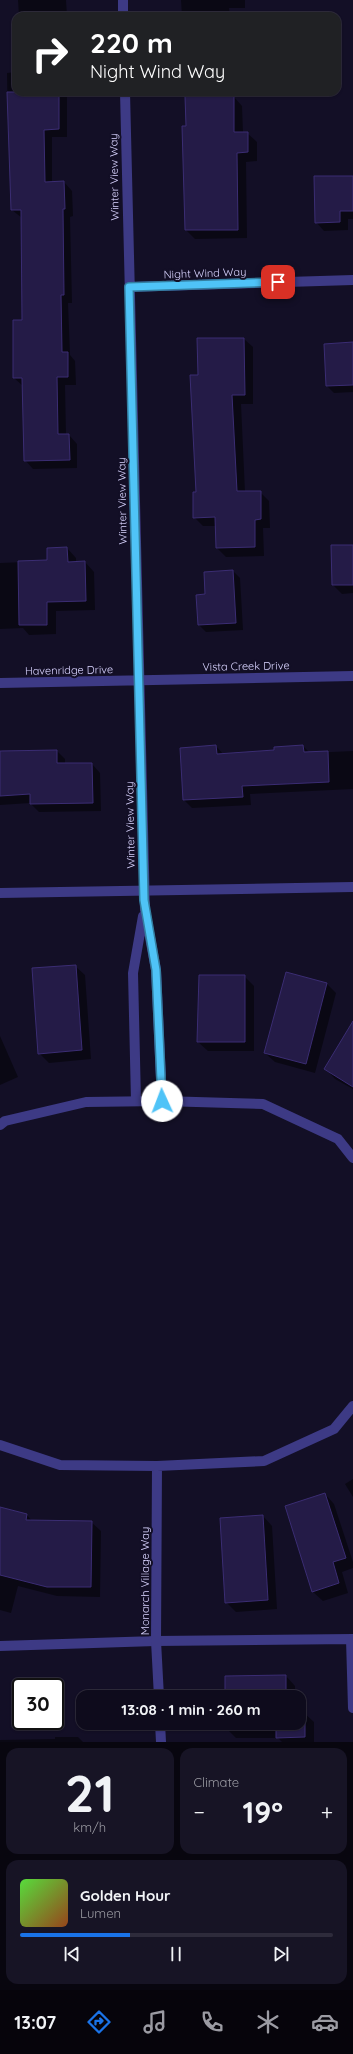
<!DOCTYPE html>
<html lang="en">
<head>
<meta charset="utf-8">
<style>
	:root { --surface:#0e0b1c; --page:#171425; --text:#f1f3f6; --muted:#9b9ba3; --line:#2e2b3b; --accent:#1a73e8 }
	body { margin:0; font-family:Quicksand,sans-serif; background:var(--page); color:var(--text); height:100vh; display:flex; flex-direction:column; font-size:15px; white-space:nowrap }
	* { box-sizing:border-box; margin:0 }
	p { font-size:13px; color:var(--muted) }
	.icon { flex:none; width:22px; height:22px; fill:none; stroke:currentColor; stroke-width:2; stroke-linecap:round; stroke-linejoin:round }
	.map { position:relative; height:1742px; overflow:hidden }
	.drawer { display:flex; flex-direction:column; gap:6px; padding:6px; background:#08060f; flex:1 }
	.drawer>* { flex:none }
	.banner { position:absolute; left:12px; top:12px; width:329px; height:84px; border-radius:12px; box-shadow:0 1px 3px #0004,0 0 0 1px var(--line); background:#202124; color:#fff; overflow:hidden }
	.speed { position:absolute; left:12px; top:1678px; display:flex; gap:8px; font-size:20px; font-weight:700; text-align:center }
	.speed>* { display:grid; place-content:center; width:52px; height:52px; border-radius:50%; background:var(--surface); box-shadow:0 1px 3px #0004,0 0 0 1px var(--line); line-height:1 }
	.speed .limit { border:2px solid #111; border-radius:6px; background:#fff; color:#111 }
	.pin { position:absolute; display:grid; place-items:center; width:34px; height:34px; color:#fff; margin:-17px; border-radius:8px; box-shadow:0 2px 6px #0006 }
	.me { position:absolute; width:44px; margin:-22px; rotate:358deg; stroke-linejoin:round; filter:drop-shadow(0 0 3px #0008) }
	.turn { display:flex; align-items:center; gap:14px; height:84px; padding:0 12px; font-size:18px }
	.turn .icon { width:52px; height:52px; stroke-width:2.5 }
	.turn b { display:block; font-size:28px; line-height:34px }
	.big { font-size:30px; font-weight:700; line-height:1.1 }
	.drawer .card { flex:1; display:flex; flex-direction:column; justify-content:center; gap:6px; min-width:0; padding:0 14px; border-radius:12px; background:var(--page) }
	.drawer .dial { align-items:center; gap:0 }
	.dial b { font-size:52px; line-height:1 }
	.song { display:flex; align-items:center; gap:12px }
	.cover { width:48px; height:48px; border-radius:6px; background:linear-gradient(135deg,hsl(110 70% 55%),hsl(20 70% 35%)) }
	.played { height:4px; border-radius:2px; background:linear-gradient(90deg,var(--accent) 35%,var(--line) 35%) }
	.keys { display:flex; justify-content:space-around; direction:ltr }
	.heat { display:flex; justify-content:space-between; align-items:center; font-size:22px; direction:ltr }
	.drawer .tiles { flex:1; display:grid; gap:6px; grid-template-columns:1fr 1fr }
	.card:last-child { grid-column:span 2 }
	.trip { position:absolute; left:76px; top:1690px; width:230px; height:40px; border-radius:12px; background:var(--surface); box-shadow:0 1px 3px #0004,0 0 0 1px var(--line); font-weight:700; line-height:40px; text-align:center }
	.tabs { display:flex; height:64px; justify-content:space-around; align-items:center; background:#06040b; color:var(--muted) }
	.tabs .icon { width:28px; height:28px }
	.tabs .selected { color:var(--accent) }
	.tabs b { font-size:18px; color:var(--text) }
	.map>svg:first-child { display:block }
	.shadow { fill:#0007 }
	.building { fill:#241b47; stroke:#3b2d73 }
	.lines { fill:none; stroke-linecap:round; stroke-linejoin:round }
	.lane { stroke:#3d3a85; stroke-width:10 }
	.street { stroke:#3d3a85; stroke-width:10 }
	.route-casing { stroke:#337fa1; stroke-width:10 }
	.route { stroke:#4fc3f7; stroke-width:7 }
	.labels { text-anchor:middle; stroke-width:4; stroke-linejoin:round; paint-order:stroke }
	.street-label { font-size:11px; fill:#d9d4ff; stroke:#130f26 }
</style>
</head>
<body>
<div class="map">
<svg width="353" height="1742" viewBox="0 0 353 1742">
	<rect width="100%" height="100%" fill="#130f26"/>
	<!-- shadow -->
	<path class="shadow" d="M18,0h48l1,16h-48z
		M181,0h64v8h-16l1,8h-48z
		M16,72v20h51v45h-15v46l12,-1 8,9 1,25 -3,1 2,86h-4l2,52 5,6 1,24h-11l1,50h3l8,9v24l-44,1 -8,-9 -2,-74 -9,-8 9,-57 -1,-103 -10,-8 -2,-78 -2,-2 -1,-57z
		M186,92h48v5l8,9 1,27h4l10,9v19l-11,1 1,76 -52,1 -9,-9 -3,-103h4z
		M353,177v42h-5v11l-24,1 -8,-9z
		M244,339l9,8v57h-12l4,88h15l9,9 1,27h-7l1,28 -38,1 -9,-9v-22h-14l-9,-9 3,-24 2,-117z
		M353,344v48l-19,1 -7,-7z
		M353,546v47l-11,1 -9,-9z
		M67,548l9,10v5l9,-1 9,10 1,38 -39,1v23l-27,1 -6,-7 -23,1v-66l48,-2z
		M233,571l7,7 3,52 -37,2 -7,-7 7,-30z
		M216,746l8,9 51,-4 28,-5 7,7 43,-2v38l-103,5 1,11 -59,3 -8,-8z
		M0,750l5,2 52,-1 8,8v5h27l8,9 1,38 -62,1 -9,-9 -30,2z
		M75,966l10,9 6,84 -42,4 -10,-10z
		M244,976l10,10v65h-46l-10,-9z
		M327,984l9,9 -21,80 -40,-11 -10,-9z
		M353,1023v66l-18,-10 -9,-10z
		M0,1036l18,41 -18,8z
		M353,1479v18l-8,-13z
		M325,1494l9,10 19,58v6l-11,4 6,21 -25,8 -10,-9 -25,-78z
		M0,1508l27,7 5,6 59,1 10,9 -1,66 -43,-1 -39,-10 -7,27 -11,-3z
		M263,1516l9,10 5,83 -41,3 -10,-10z
		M286,1676l9,10v11h-69z
		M299,1713h5l10,9v20h-32l-4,-4h-42l-9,-9v-6h72z
		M55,1737h23l5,5h-83v-2l55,-1z"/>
	<!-- building -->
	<path class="building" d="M7,92h52v37l-15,1 1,52 19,-1 1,28h-2l1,86h-3l1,57h6v25h-11l1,57h11l1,26 -46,1 -2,-83h-9v-58h9l-1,-110h-10z
		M234,95v37h14v20l-11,1 1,77h-53l-3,-104h4l-1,-30z
		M314,176h39v35h-13v11l-25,1z
		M197,338h47l1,57h-13l5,96h24v28l-6,1v27l-39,1 -1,-31 -22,1v-26h3l-6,-117h8z
		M353,342v43l-27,1 -2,-42z
		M331,545h22v40h-21z
		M67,547l1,15 17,-1 1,40 -39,1v23h-28l-1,-64 29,-1v-12z
		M233,570l3,53 -38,2 -2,-30 9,-1 -1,-22z
		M216,745l1,9 57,-4v-3l29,-2 1,7 24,-1 1,31 -87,4 1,11 -60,3 -3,-52z
		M57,750v13h35l1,40 -63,1v-10l-30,2v-45z
		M76,965l6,85 -44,4 -6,-86z
		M286,972l41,11 -21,81 -42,-11z
		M199,975h46v67h-48z
		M353,1021v66l-29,-18z
		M325,1493l21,65 -13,4 6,21 -27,9 -27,-86z
		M0,1507l27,7 -1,6 66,1 -1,66h-44l-47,-12z
		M263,1515l5,85 -43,3 -5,-85z
		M286,1675v22h-61v-21z
		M299,1712h6v25l-29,1v-9h-50v-6h73z"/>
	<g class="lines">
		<!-- lane -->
		<path class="lane" d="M0,893l353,-6
			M351,1639l2,69
			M0,1646l156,-5 197,-2"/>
		<!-- street -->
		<path class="street" d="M123,0v16
			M125,92l20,818 11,60 6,131
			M129,287l224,-7
			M0,683l353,-7
			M136,1101l-3,-128 10,-57
			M0,1125l5,-4 81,-19 76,-1 101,3 75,35 15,19
			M0,1445l60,20 97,1 107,-5 70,-32 19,-23
			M157,1466l-1,175 3,56
			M160,1723l1,19"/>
	</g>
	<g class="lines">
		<defs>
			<path id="route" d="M162,1101l-6,-131 -12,-70 -15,-613 149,-5"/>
		</defs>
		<!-- route casing -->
		<use href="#route" class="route-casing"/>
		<!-- route -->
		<use href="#route" class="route"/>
	</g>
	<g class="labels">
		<!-- street labels -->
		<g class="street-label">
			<text transform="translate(114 177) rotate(-91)" y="4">Winter View Way</text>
			<text transform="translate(205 273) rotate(-2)" y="4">Night Wind Way</text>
			<text transform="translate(122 501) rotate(-91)" y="4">Winter View Way</text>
			<text transform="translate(246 666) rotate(-1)" y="4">Vista Creek Drive</text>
			<text transform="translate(69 670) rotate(-1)" y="4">Havenridge Drive</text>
			<text transform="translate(130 825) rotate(-91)" y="4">Winter View Way</text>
			<text transform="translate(145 1581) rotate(-90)" y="4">Monarch Village Way</text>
		</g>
	</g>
</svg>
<div class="speed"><div class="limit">30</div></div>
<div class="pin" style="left:278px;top:282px;background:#d93025"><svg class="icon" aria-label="arrive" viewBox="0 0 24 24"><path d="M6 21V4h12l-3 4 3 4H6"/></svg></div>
<svg class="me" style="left:162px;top:1101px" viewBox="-20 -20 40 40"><circle r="19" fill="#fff"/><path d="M0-13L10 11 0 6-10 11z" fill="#4fc3f7"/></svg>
<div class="trip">13:08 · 1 min · 260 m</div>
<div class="banner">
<div class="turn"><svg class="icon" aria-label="right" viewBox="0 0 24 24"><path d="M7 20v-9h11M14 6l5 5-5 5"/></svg><div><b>220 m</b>Night Wind Way</div></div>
</div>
</div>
<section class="drawer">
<div class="tiles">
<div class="card dial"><b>21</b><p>km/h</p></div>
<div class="card"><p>Climate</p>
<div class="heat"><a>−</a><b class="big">19°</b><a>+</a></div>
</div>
<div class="card">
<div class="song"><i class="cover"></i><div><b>Golden Hour</b><p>Lumen</p></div></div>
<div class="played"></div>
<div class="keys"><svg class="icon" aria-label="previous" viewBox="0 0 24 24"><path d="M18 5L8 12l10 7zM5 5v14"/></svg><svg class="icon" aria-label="pause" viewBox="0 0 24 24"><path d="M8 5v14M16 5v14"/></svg><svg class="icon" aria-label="next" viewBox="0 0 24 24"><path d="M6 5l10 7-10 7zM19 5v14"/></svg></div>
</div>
</div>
</section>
<nav class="tabs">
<b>13:07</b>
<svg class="icon selected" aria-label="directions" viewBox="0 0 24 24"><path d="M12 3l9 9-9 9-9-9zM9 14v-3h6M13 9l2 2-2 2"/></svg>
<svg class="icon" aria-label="music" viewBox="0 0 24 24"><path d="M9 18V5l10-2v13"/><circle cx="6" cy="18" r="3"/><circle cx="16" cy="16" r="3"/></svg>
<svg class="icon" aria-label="phone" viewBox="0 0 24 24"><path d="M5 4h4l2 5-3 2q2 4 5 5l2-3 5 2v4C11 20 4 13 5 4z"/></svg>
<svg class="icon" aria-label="climate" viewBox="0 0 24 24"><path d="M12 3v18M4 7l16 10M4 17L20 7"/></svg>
<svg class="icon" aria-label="car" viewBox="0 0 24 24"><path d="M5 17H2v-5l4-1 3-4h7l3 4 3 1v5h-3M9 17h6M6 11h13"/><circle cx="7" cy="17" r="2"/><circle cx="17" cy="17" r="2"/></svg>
</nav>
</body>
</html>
